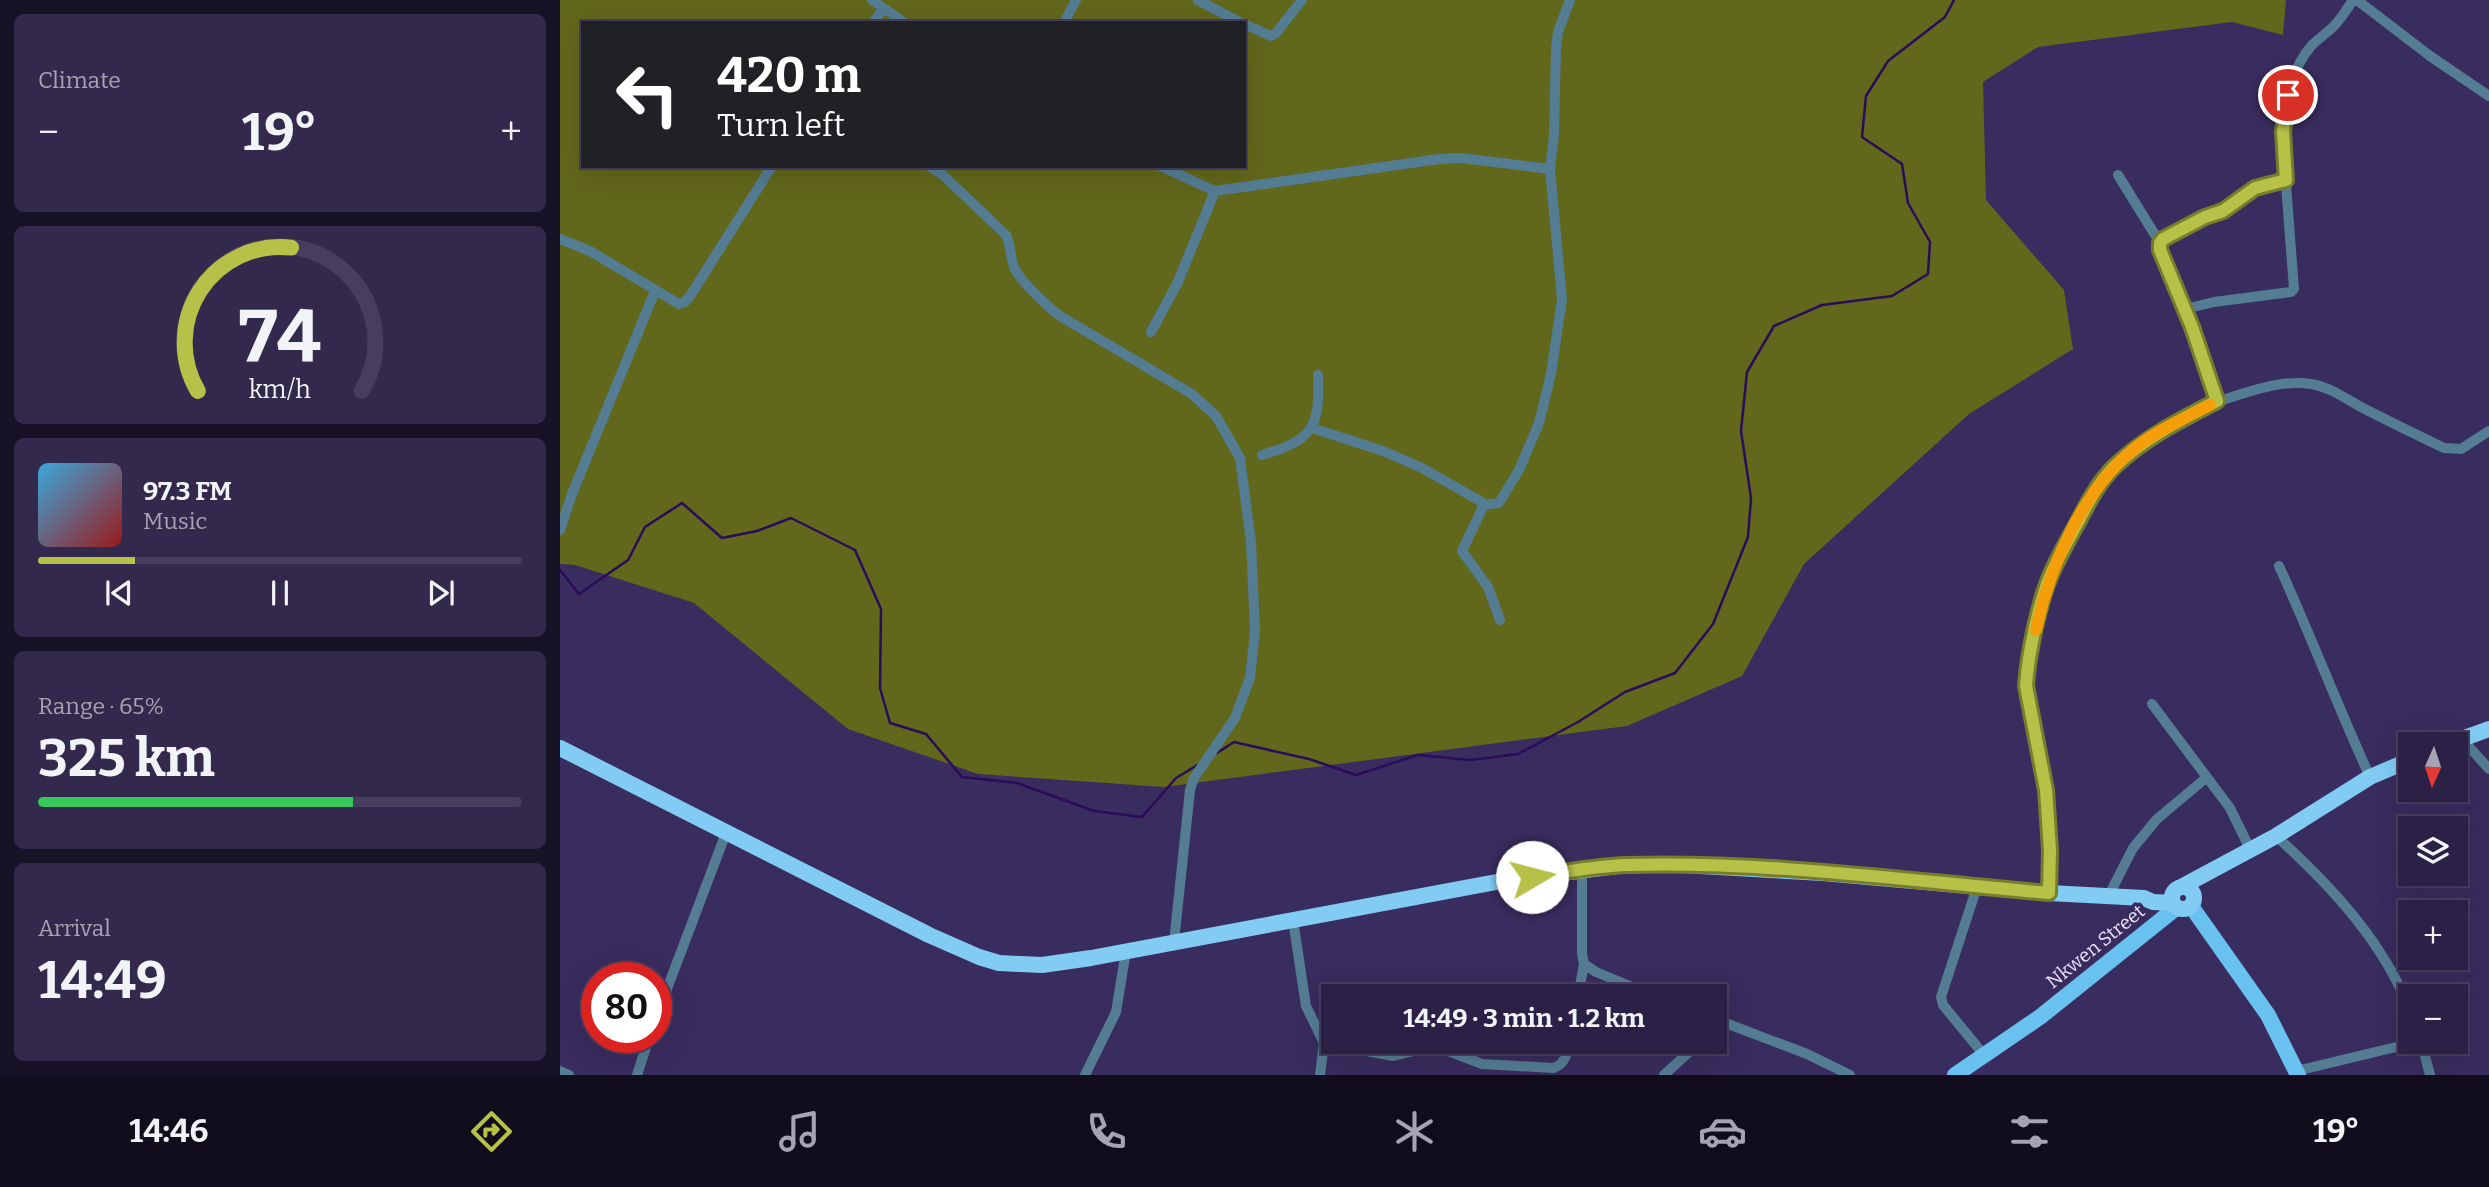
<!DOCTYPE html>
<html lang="en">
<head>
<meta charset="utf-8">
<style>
	:root { --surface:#2b2146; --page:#33294d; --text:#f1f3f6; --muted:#a6a3b3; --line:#473e5f; --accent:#b8c147 }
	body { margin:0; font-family:Bitter,serif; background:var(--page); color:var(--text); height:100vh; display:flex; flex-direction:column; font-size:26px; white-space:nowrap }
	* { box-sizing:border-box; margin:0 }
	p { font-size:23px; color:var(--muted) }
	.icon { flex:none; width:38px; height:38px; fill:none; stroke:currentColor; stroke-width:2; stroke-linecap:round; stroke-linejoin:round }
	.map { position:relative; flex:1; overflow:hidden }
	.details { display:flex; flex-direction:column; gap:14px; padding:14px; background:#181226; width:560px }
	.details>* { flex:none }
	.top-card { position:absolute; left:21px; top:21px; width:665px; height:147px; border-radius:0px; box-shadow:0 7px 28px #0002,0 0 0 2px var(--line); background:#202124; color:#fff; overflow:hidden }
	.needle { width:46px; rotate:183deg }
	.buttons { position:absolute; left:1838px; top:732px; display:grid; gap:14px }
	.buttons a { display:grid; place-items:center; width:70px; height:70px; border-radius:0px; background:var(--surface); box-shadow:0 7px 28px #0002,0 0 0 2px var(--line); font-size:35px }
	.speed { position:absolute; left:21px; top:962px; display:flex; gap:14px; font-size:35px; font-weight:700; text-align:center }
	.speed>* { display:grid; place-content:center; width:91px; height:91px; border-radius:50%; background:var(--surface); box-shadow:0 7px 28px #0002,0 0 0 2px var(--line); line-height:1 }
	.speed .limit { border:10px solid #d22; background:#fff; color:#111 }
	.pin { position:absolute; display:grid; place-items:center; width:60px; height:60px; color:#fff; margin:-30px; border:4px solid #fff; border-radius:50%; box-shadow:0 2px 7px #0007 }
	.me { position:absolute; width:77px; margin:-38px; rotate:82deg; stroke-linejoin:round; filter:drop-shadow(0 0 5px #0008) }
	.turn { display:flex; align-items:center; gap:24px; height:147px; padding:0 21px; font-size:32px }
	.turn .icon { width:91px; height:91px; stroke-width:2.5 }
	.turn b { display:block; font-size:49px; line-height:60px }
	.big { font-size:52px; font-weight:700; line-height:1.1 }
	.details .card { flex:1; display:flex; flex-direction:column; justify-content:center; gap:10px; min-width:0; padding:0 24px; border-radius:10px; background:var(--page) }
	.details .dial { align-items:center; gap:0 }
	.dial svg { height:182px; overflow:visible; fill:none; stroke:var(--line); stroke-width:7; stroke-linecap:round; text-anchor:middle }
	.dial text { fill:var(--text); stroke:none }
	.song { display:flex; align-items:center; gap:21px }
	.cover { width:84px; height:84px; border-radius:10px; background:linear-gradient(135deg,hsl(200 70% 55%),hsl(0 70% 35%)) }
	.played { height:7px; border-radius:4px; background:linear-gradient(90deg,var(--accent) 20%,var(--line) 20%) }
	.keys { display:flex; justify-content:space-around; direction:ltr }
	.heat { display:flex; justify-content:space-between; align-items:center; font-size:38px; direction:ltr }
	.charge { height:10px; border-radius:5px; background:linear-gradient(90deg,#34c759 65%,var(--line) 0) }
	.trip { position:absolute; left:761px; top:984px; width:406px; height:70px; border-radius:0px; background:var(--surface); box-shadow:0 7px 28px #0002,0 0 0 2px var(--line); font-weight:700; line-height:70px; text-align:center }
	.menu { display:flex; height:112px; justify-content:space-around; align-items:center; background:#110d1c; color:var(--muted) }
	.menu .icon { width:49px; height:49px }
	.menu .selected { color:var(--accent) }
	.menu b { font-size:32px; color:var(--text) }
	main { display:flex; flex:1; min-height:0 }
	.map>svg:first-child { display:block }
	.green { fill:#61671b; fill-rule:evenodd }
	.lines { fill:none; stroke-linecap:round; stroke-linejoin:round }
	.stream { stroke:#2b0c5b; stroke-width:2.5 }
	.minor { stroke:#547c93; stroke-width:10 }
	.primary { stroke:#68c1ef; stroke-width:16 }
	.trunk { stroke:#82ccf4; stroke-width:16 }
	.route-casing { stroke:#787d2e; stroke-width:18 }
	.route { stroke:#b8c147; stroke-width:12 }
	.slow { stroke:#f59e0b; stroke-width:12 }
	.labels { text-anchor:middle; stroke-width:7; stroke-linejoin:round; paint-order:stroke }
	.street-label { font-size:19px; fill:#e8e4fe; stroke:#392c5e }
</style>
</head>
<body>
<main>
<section class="details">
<div class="card"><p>Climate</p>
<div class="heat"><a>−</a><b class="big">19°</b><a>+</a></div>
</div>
<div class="card dial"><svg viewBox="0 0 100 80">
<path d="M14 69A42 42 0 1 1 86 69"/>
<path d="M14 69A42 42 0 0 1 55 6" stroke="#b8c147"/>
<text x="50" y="56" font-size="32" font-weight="700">74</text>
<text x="50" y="72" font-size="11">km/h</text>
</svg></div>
<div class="card">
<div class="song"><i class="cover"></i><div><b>97.3 FM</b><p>Music</p></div></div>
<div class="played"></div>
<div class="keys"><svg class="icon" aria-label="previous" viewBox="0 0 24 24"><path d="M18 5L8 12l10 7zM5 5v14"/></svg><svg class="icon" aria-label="pause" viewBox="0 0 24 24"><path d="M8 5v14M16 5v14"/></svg><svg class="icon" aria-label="next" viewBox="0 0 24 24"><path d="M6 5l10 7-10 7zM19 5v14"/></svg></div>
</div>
<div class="card"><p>Range · 65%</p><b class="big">325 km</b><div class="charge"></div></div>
<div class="card"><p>Arrival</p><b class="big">14:49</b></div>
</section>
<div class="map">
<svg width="1929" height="1075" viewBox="0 0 1929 1075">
	<rect width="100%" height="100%" fill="#392c5e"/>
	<!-- green -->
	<path class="green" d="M0,0h1726l-3,35 -51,-13 -194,25 -55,35 3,118 78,90 9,59 -104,65 -165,150 -62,112 -115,50 -463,61 -186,-13 -130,-45 -154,-126 -119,-38 -15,-1zM23,23h661v143h-661z"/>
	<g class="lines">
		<!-- stream -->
		<path class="stream" d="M0,570l19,24 49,-34 17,-33 37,-24 40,35 35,-7 34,-13 64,32 26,59 -1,79 10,35 36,11 36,43 55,6 77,28 48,6 34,-39 23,-14
			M657,753l17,-11 75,17 47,16 62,-20 52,5 48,-6 60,-32 47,-30 50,-19 38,-49 35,-87 3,-39 -10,-67 6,-59 27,-46 48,-21 70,-9 36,-22 2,-32 -22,-39 -6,-39 -40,-27 4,-41 22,-35 57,-44 9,-17"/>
		<!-- minor -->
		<path class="minor" d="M312,0l33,23
			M638,0l43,23
			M1797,0l73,56 59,40
			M313,23l10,-14
			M504,23l12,-23
			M684,24l27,12 5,-3 26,-33
			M369,166l14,9 63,60c5,10 4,22 8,32 5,13 34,40 46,49l132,78 24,22 24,42 11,84 4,89 -5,47 -15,40 -41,60 -4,12 -16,152
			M600,166l55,25 224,-32 23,-1 88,11
			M1558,175l42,68v7l25,59 32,92
			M0,239l30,12 89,53 6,-2 5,-6 82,-130
			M1600,243l3,-4 42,-22 18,-6 32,-23 31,-8
			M1625,309l29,-7 77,-10 3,-3 -12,-157c3,-31 9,-63 30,-87 7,-7 15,-12 21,-18 8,-8 14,-18 20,-27
			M591,332l26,-48 38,-93
			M752,428l71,23 39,17 60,34v7l-20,42 26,36 12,33
			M702,455c51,-15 58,-27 56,-80
			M923,505l16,-2 20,-33 20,-47 12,-49 11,-75 -12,-130 4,-34 2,-87 2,-16 12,-32
			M0,530l12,-36 83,-203
			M1719,566c32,70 59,141 91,211
			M1592,704l78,104 20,41
			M1901,738l28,31
			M1716,836c54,49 108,106 134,175
			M1022,869v85l2,10 12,8 58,24
			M1417,887l-36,110 2,8 41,50
			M1489,893c1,-35 2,-71 -4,-105 -6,-38 -22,-77 -18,-115 6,-63 42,-156 84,-203 32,-35 82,-62 127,-75 23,-7 48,-15 73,-11 19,3 35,15 52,24 27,14 54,27 81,40l17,1 28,-18
			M1548,897l25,-49 24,-29 49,-41
			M733,920l13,86 18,37 -4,32
			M1018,996l6,-32
			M96,1018l70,-185
			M1155,1019l92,35 43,21
			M1861,1041l9,34
			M764,1043l69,13 33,-8 17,1 39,15 72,4c12,-5 13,-15 16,-27
			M0,1071l9,4
			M1736,1071l125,-30
			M77,1075l12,-37
			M525,1075l31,-63 10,-61
			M1104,1075l37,-34"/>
		<!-- primary -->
		<path class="primary" d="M1631,906l77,109 30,60
			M1395,1075l85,-58 136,-109"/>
		<!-- trunk -->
		<path class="trunk" d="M1888,744l41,-15
			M0,748l369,187 50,22 20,6 43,2 49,-7 416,-78 118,-15h57l141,8 226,20 95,5 9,4 19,1
			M1612 898a11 11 0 1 1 22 0a11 11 0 1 1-22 0Z
			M1621,887l95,-51 94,-59 40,-17"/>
	</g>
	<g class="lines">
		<defs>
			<path id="route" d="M972,877c31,-5 63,-11 95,-12 138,-4 284,16 422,28l1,-43 -4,-60 -20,-104c2,-32 13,-85 26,-114 8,-18 18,-35 27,-52 10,-19 20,-38 35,-53 30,-29 66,-47 103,-66l-25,-74 -32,-77v-7l3,-4 42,-22 18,-6 32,-23 31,-8 -3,-48 5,-37"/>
		</defs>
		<!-- route casing -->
		<use href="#route" class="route-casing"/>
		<!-- route -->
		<use href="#route" class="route"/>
		<!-- slow -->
		<path class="slow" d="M1476,630c14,-65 47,-140 99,-182 23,-18 50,-30 75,-43"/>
	</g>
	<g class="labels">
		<!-- street labels -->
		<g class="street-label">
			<text transform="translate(1535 946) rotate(-39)" y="7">Nkwen Street</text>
		</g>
	</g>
</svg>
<div class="buttons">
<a><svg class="needle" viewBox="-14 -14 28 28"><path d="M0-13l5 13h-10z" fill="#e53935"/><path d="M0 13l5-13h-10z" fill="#a6a3b3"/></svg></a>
<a><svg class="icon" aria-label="layers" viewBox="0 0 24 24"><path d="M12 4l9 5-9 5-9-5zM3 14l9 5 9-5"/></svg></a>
<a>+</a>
<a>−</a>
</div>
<div class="speed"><div class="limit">80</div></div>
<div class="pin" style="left:1728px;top:95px;background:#d93025"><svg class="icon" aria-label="arrive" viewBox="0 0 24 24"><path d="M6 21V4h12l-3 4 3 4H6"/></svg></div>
<svg class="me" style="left:972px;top:877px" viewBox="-20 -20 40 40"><circle r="19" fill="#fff"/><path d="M0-13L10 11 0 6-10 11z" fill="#b8c147"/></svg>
<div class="trip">14:49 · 3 min · 1.2 km</div>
<div class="top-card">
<div class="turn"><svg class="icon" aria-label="left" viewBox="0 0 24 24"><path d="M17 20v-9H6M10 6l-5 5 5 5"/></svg><div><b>420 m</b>Turn left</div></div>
</div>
</div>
</main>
<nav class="menu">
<b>14:46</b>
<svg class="icon selected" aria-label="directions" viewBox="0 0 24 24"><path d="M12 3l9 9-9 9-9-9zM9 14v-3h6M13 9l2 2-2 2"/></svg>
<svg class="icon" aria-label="music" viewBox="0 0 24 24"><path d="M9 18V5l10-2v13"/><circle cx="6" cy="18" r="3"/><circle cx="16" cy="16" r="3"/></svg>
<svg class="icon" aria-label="phone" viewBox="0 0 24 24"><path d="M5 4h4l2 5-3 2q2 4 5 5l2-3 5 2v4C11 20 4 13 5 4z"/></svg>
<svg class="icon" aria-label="climate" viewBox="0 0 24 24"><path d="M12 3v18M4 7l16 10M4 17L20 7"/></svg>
<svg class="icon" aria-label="car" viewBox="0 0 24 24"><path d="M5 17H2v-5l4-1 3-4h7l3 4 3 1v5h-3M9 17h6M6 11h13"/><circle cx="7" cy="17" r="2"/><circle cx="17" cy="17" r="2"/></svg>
<svg class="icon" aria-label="filters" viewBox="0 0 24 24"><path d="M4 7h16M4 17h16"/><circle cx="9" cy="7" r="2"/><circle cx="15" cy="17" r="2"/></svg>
<b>19°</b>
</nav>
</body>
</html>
